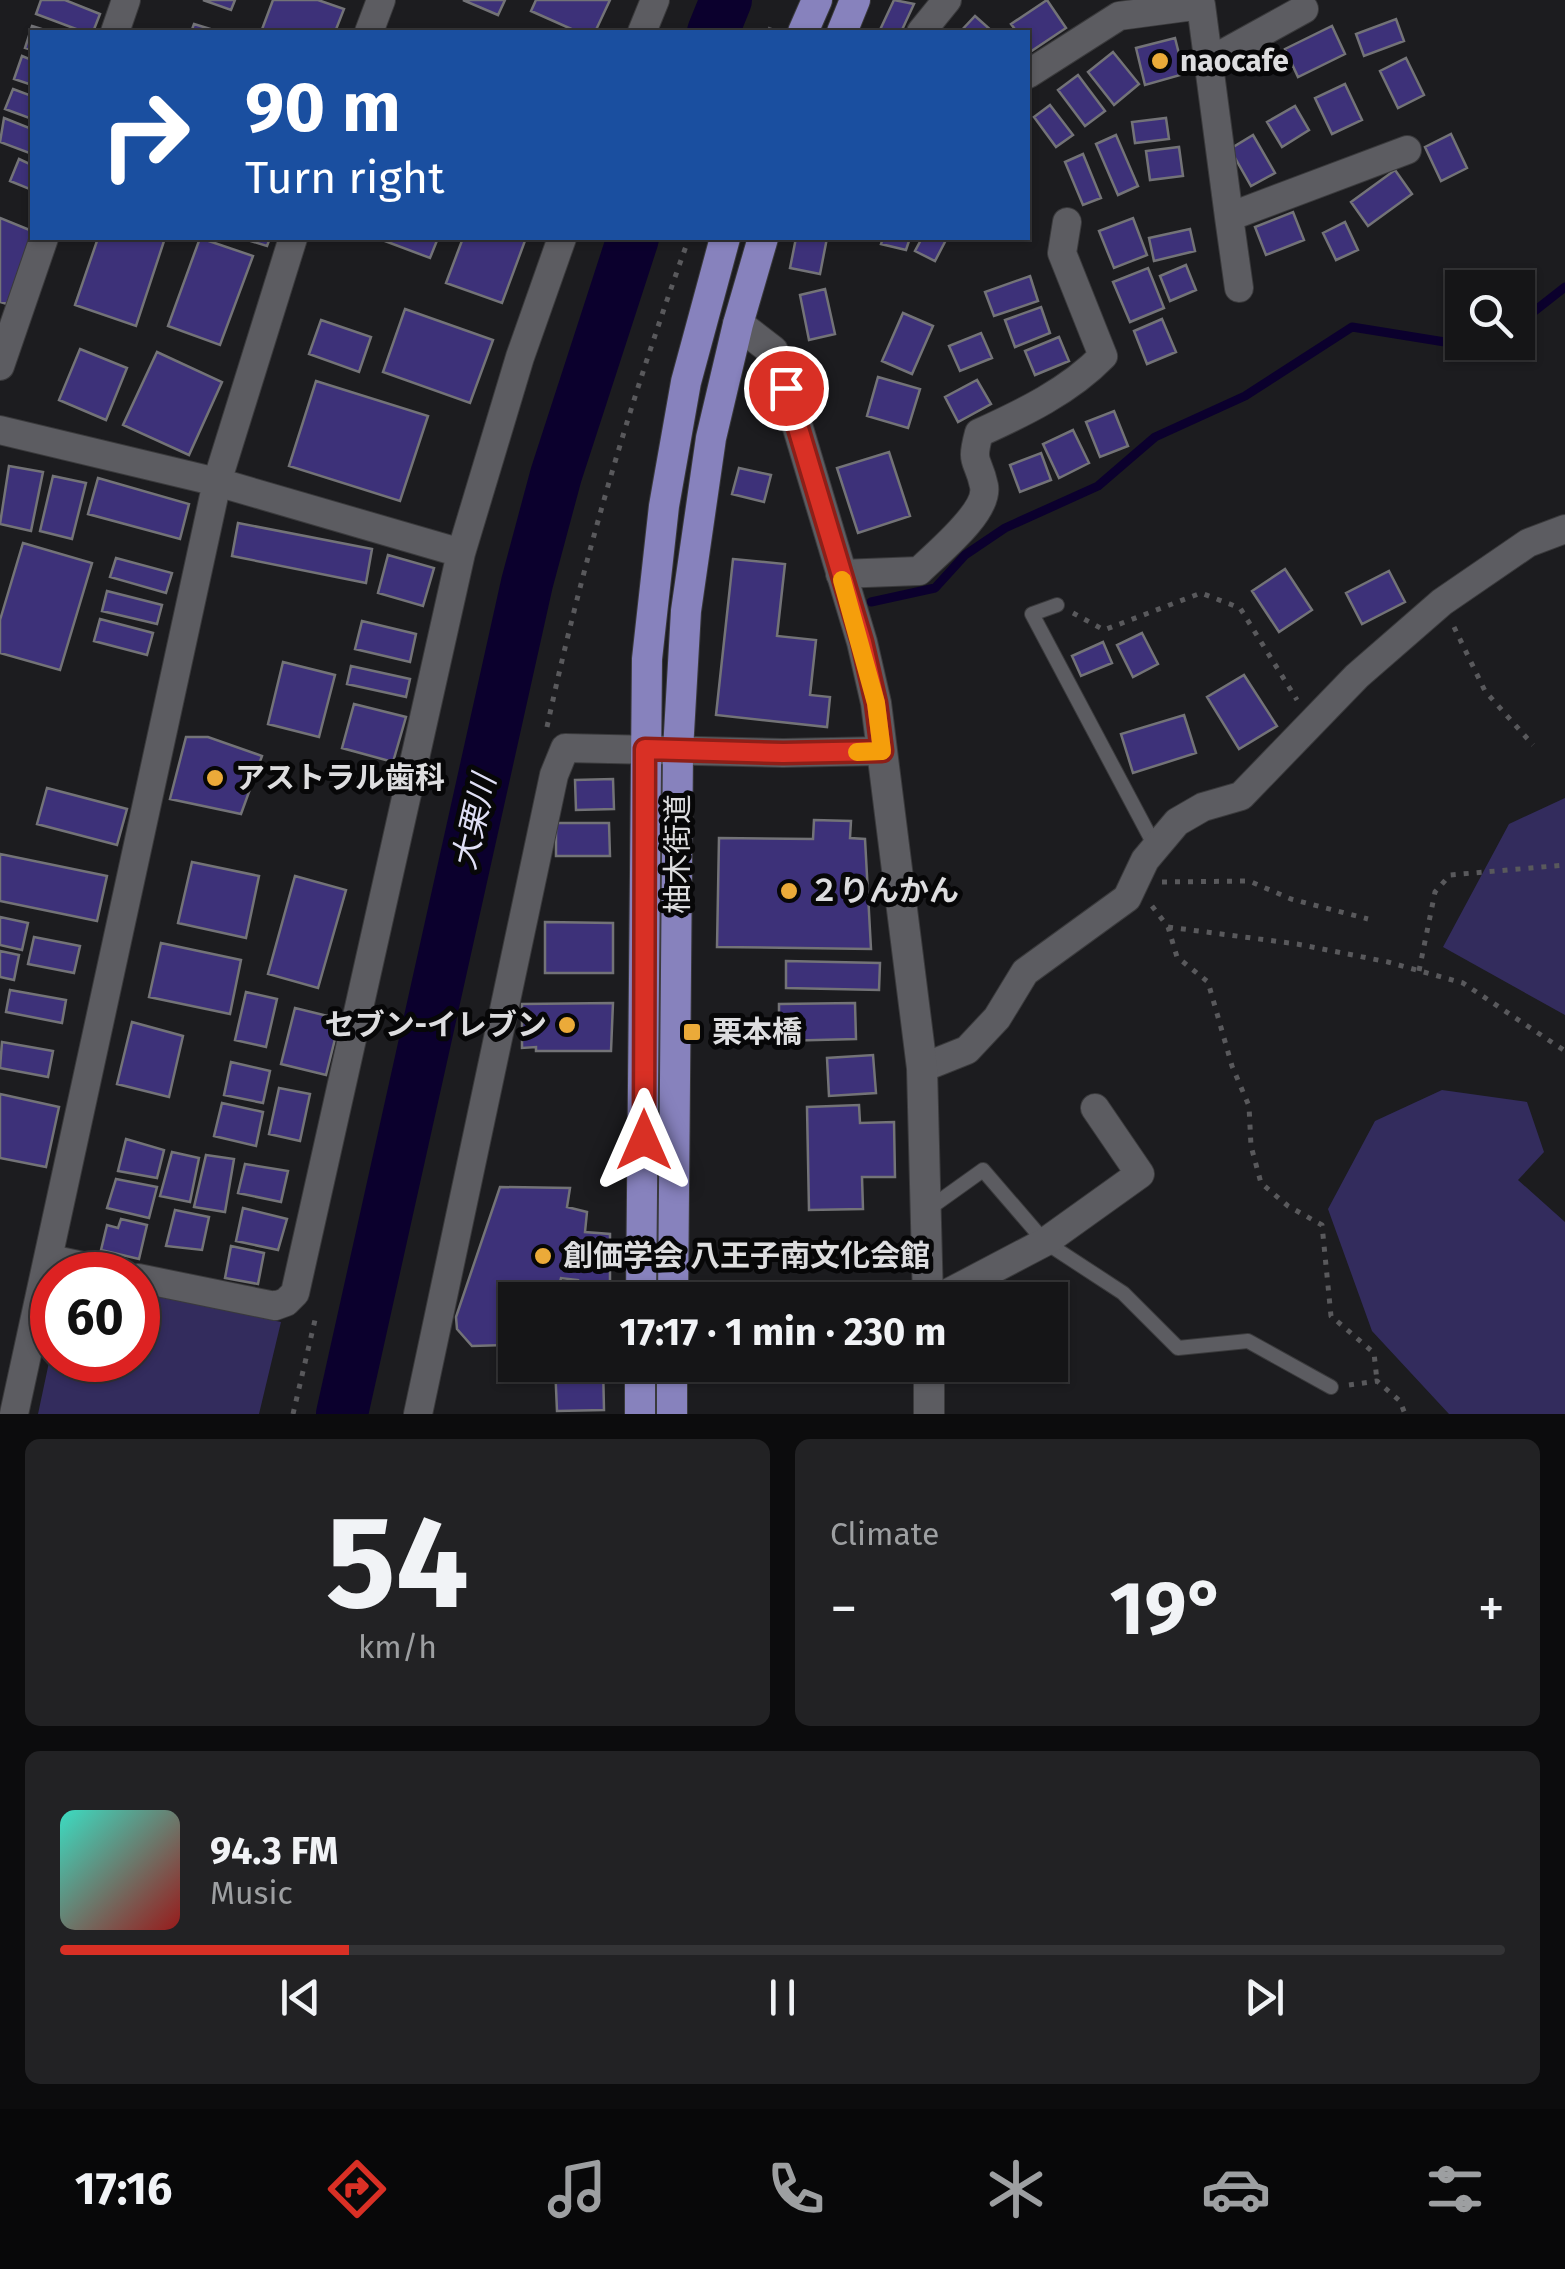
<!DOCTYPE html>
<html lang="en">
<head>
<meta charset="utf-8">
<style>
	:root { --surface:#151517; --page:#222224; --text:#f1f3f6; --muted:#9d9fa1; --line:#343436; --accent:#d93025 }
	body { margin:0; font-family:"Fira Sans","Noto Sans JP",sans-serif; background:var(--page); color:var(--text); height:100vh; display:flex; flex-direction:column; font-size:38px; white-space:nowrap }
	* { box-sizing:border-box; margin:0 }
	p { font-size:32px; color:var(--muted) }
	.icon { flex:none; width:55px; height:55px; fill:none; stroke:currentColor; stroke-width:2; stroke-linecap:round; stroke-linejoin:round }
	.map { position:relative; height:1414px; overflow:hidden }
	.sheet { display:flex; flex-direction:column; gap:25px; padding:25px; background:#0c0c0d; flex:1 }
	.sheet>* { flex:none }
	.guide { position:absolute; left:30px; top:30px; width:1000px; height:210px; border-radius:0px; box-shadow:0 2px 8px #0004,0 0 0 2px var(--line); background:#1a4fa0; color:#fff; overflow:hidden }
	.fabs { position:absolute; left:1445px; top:270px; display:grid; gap:20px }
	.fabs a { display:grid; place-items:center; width:90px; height:90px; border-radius:0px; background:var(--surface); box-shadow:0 2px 8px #0004,0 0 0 2px var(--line); font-size:50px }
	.speed { position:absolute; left:30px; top:1252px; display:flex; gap:20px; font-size:50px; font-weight:700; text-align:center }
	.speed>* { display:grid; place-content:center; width:130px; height:130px; border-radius:50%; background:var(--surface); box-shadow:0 2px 8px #0004,0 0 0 2px var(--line); line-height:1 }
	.speed .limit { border:15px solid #d22; background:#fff; color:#111 }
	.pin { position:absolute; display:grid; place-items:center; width:85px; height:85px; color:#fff; margin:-42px; border:5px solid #fff; border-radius:50%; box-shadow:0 2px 10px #0007 }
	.me { position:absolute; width:110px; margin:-55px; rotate:0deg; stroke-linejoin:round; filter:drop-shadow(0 0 8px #0008) }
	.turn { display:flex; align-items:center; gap:35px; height:210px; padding:0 50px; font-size:45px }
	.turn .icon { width:130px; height:130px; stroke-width:2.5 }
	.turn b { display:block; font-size:70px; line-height:85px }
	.big { font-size:75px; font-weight:700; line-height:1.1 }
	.sheet .card { flex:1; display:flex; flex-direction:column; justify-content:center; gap:15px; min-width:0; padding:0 35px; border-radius:15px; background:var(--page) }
	.sheet .dial { align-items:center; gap:0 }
	.dial b { font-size:130px; line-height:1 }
	.song { display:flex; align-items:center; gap:30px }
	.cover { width:120px; height:120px; border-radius:15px; background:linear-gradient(135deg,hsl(170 70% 55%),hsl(0 70% 35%)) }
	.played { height:10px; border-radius:5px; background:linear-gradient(90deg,var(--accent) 20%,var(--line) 20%) }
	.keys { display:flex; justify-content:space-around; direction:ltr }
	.heat { display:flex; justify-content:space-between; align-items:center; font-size:55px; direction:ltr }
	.sheet .tiles { flex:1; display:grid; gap:25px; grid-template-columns:1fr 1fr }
	.card:last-child { grid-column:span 2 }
	.trip { position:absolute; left:498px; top:1282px; width:570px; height:100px; border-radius:0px; background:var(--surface); box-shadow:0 2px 8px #0004,0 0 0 2px var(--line); font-weight:700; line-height:100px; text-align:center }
	.dock { display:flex; height:160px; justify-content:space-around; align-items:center; background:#080809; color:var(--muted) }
	.dock .icon { width:70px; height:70px }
	.dock .current { color:var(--accent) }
	.dock b { font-size:45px; color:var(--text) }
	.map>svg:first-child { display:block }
	.green { fill:#332c5d }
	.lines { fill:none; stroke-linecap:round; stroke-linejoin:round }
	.stream { stroke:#0b002d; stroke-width:9 }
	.river { stroke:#0b002d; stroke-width:52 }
	.building { fill:#3d3179; stroke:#737377; stroke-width:2.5 }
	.lane-casing { stroke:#3a3a3c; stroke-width:16 }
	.street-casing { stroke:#3a3a3c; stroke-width:30 }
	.secondary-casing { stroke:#3a3a3c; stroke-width:32 }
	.primary-casing { stroke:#3a3a3c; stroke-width:32 }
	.path { stroke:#59595c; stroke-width:5; stroke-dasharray:5 8; stroke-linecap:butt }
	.lane { stroke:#5c5c61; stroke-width:14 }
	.street { stroke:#5c5c61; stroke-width:28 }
	.secondary { stroke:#5c5c61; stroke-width:30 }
	.primary { stroke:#8782bd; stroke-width:30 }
	.route-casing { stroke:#8d1f18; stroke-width:25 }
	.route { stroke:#d93025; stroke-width:18 }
	.slow { stroke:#f59e0b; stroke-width:18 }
	.poi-dot { fill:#ebaa39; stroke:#070708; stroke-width:4 }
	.labels { text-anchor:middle; stroke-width:10; stroke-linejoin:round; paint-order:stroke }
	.poi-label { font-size:30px; font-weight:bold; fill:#dddddf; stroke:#070708; text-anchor:start }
	.street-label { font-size:30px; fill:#dddddf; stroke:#070708 }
	.water-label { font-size:32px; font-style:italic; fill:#dfdff5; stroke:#070708 }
</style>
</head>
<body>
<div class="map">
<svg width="1565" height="1414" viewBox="0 0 1565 1414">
	<rect width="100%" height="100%" fill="#1c1c1f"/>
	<!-- green -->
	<path class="green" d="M1565,798v217l-122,-68 66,-123z
		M1442,1090l85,12 17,50 -26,28 47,42v192h-116l-77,-83 -44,-122 47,-88z
		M138,1291l143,31 -22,92h-221l14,-66v12h86z"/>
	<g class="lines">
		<!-- stream -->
		<path class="stream" d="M1518,324l47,-37
			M871,602l64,-14 30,-33 40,-27 93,-42 57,-49 90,-41 107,-69 99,16 35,-1"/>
		<!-- river -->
		<path class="river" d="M713,32l13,-32
			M342,1414l185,-831 29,-108 77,-237"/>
	</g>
	<!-- building -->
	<path class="building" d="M41,0h24l35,14 -7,18h-9l-48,-18z
		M203,0h32l-4,10z
		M273,0h45l26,9 -9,23h-74z
		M463,0h42l-7,15z
		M536,0h74l-15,32h-17l-47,-21z
		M894,0l20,4 -13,28h-22z
		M1047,0l19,28 -36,24 -2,-20h-11l-6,-8z
		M975,16l18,16h-33z
		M1396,19l8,22 -40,15 -8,-22z
		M194,24l26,8h-29z
		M32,26l19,6h-19v18l-7,-2z
		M1332,26l13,28 -47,23 -13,-28z
		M1175,38l9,36 -39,11 -9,-37z
		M1113,52l26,32 -25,21 -26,-33z
		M22,56l10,4v25l-18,-6z
		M1406,58l18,37 -26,13 -18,-37z
		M1078,75l27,36 -20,15 -27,-36z
		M1345,84l17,36 -30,14 -17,-36z
		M13,89l19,7v23l-27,-10z
		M1050,105l23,30 -17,12 -22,-30z
		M1295,106l14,24 -27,17 -15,-25z
		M4,118l28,11v25l-32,-12z
		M1166,118l3,21 -34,4 -3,-21z
		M1451,134l16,34 -26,13 -16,-34z
		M1116,135l22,51 -20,9 -22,-51z
		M1253,135l22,38 -24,13 -21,-37z
		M1179,147l4,29 -33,4 -4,-29z
		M1083,154l18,44 -18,7 -18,-43z
		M19,159l13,6v25l-22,-9z
		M1395,170l17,24 -44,32 -17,-24z
		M1293,212l11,28 -38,15 -11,-28z
		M0,218l32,13 1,7 -26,66 -7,-2z
		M1133,218l14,37 -33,13 -15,-37z
		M1345,222l13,28 -22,10 -13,-27z
		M1190,229l5,22 -41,10 -5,-23z
		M98,238h67l-29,88 -61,-21z
		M200,238l53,18 -33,89 -52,-19z
		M241,238h29l-3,8z
		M377,238h61l-8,20z
		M463,238h63l-24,65 -56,-20z
		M796,238h31l-7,36 -30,-6z
		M883,238h27l-4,12 -25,-6z
		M922,238h25l-12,23 -20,-10z
		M1186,265l10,25 -26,11 -10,-25z
		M1148,268l16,40 -34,14 -17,-40z
		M1030,276l8,25 -44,15 -9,-24z
		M825,289l10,45 -26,6 -9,-45z
		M1041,307l9,26 -35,14 -10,-27z
		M405,309l88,31 -23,63 -87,-31z
		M903,313l30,13 -21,48 -30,-13z
		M1162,319l14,33 -29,12 -13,-33z
		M321,320l50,17 -12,35 -50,-18z
		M981,333l11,25 -32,13 -11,-25z
		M1059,337l10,24 -34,14 -10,-24z
		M80,349l47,19 -21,52 -47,-20z
		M157,352l65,30 -33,73 -66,-30z
		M878,377l42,12 -12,39 -41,-12z
		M977,380l14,24 -33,18 -13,-25z
		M316,381l112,35 -28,85 -111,-35z
		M1114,411l14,35 -28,11 -14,-35z
		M1073,430l16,33 -30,15 -16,-34z
		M889,452l21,64 -52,17 -21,-65z
		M1041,453l10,27 -31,12 -10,-27z
		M9,466l34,6 -12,59 -31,-7z
		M739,468l32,7 -7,27 -32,-8z
		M53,476l33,7 -14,56 -32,-8z
		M98,478l91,26 -9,35 -92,-25z
		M238,523l134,26 -6,34 -134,-27z
		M23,543l69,20 -32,107 -60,-17v-33z
		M388,555l46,13 -11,38 -45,-13z
		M116,558l56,15 -6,20 -56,-16z
		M733,559l52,5 -8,72 39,4 -6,55 20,2 -3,30 -111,-12z
		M1285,569l27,41 -33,22 -27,-41z
		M1389,571l16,31 -43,22 -16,-31z
		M107,591l55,14 -5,19 -55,-13z
		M100,619l53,14 -6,22 -53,-14z
		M362,621l54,13 -6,28 -55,-13z
		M1142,633l16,31 -25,13 -16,-32z
		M1103,642l9,21 -31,13 -9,-20z
		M283,662l52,13 -16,62 -51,-13z
		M351,666l59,13 -4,18 -59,-13z
		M1244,675l33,51 -38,23 -32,-52z
		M354,704l52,13 -13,45 -51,-14z
		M1184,715l12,38 -63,20 -12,-39z
		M186,737h22l54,19 -21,58 -71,-15z
		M613,779l1,30 -38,1 -1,-30z
		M47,788l80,21 -10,36 -80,-21z
		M814,820l37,1 -1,17 15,1 6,110 -154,-2 2,-109 94,1z
		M556,823h53l1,33h-54z
		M0,854l107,22 -10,45 -97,-20z
		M192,862l67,14 -13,62 -68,-15z
		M295,876l51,14 -28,98 -50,-14z
		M0,917l28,6 -6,27 -22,-5z
		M545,922l68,1v50h-68z
		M34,937l46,9 -6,27 -46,-9z
		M161,943l80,17 -11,54 -81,-17z
		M0,951l19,4 -5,25 -14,-3z
		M786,961l94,2 -1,27 -93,-2z
		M10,990l56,10 -4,23 -56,-11z
		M246,992l31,7 -11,48 -31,-7z
		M613,1003l-2,48h-75v-4l-14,1v-44z
		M855,1003l1,36 -77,2v-37z
		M295,1008l45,11 -14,56 -45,-11z
		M132,1022l51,14 -14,61 -52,-13z
		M2,1042l51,9 -5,26 -48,-9z
		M873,1055l3,38 -47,3 -2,-38z
		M231,1062l39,9 -7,32 -39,-8z
		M279,1088l31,6 -10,47 -31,-7z
		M0,1094l59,13 -13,60 -46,-9z
		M222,1103l41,9 -7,34 -42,-10z
		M859,1105l1,18 34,-1 1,55h-33l1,32 -54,1 -2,-103z
		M126,1139l38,11 -7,28 -39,-7z
		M172,1152l27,6 -9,44 -30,-6z
		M206,1155l28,4 -9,53 -31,-5z
		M245,1164l43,7 -7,31 -43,-9z
		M116,1179l41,8 -8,31 -42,-10z
		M500,1187l70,1 -3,19 20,5 -2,20 25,2v66h-32v-20l-17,-2 -5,22h-41v50h-9v-5l-34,1 -15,-17 -1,-12z
		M243,1208l44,11 -9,31 -42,-9z
		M175,1210l34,7 -7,33 -36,-4z
		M121,1219l26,6 -8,34 -38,-9 6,-25 11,3z
		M231,1246l33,7 -6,31 -33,-6z
		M896,1293v7h-44l-1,-4z
		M555,1365h48l1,45 -47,1z
		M855,1365h45l1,14 -45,3z"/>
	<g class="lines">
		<defs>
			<path id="lane" d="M1057,605l-25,9 124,234
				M927,1210l56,-40 62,72 78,51 55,55 70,-7 83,46"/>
			<path id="street" d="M115,32l11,-32
				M369,32l12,-32
				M642,32l13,-32
				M921,32l26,-32
				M1208,62l96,-53
				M1028,74l91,-58 82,-11 28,212 178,-67
				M1229,217l10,71
				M0,366l44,-128
				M0,430l217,52 244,71
				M840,574l79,-3c18,-18 70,-59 65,-85 -6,-29 -14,-20 -5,-53 44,-20 90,-42 124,-77l-41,-103 5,-31
				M922,1068l45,-18 30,-32 28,-46 102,-74 18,-38 32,-38 26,-15 38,-11 116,-120 85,-74 86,-59 37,-14
				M50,1259l75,16
				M138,1278l137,28 11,-4 9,-9 166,-740 59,-196 42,-119
				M928,1298l18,-4 99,-52 95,-68 -45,-66
				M14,1414l203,-932 76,-244
				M418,1414l136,-639 11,-27 218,5 98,-2"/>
			<path id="secondary" d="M738,324l35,27 13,37 76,254 14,61 46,365 6,232
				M929,1365v49"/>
			<path id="primary" d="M803,32l14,-32
				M842,32l13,-32
				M641,1300l6,-641 17,-153 22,-124 39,-144
				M673,1300l5,-550 8,-139 25,-173 27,-114 25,-86
				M640,1414v-49
				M672,1414v-49"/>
		</defs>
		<!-- lane casing -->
		<use href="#lane" class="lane-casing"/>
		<!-- street casing -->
		<use href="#street" class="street-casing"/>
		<!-- secondary casing -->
		<use href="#secondary" class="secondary-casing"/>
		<!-- primary casing -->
		<use href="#primary" class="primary-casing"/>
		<!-- path -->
		<path class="path" d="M769,32l4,-11
			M1073,613l31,17 97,-37 39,15 57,92
			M1454,627l31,64 48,54
			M547,727c36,-167 84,-329 142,-489
			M1162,882l87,-1 42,18 77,20
			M1152,906l16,21 9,30 31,25 24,84 17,40 2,40 10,37 27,23 34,19 9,91 43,37 3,28
			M1168,927l129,17 91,18 75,21 102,68
			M1419,971l16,-79 15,-17 115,-10
			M1349,1385l28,-4 23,20 5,13
			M293,1414l22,-94"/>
		<!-- lane -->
		<use href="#lane" class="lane"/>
		<!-- street -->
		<use href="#street" class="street"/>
		<!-- secondary -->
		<use href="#secondary" class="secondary"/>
		<!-- primary -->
		<use href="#primary" class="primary"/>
	</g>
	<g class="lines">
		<defs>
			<path id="route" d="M644,1140l1,-391 138,4 99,-2 -6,-48 -14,-61 -76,-254"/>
		</defs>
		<!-- route casing -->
		<use href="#route" class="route-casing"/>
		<!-- route -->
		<use href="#route" class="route"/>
		<!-- slow -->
		<path class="slow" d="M842,580l34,123 6,48 -25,1"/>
	</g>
	<!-- markers -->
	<g class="poi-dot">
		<circle cx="1160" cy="61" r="10"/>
		<circle cx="215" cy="778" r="10"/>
		<circle cx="789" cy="891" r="10"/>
		<circle cx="567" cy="1025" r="10"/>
		<rect x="682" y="1022" width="20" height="20" rx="5"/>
		<circle cx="543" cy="1256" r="10"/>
	</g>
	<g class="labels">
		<!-- poi labels -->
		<g class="poi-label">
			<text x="1180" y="71">naocafe</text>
			<text x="235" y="788">アストラル歯科</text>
			<text x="809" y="901">２りんかん</text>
			<text x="547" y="1035" text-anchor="end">セブン-イレブン</text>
			<text x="712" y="1042">栗本橋</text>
			<text x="563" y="1266">創価学会 八王子南文化会館</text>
		</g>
		<!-- street labels -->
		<g class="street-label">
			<text transform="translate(678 854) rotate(-90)" y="10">柚木街道</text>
		</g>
		<!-- water labels -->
		<g class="water-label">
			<text transform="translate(474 822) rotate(-77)" y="11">大栗川</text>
		</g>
	</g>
</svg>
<div class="fabs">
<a><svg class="icon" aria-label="search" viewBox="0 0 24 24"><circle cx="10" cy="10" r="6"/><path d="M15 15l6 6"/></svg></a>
</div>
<div class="speed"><div class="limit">60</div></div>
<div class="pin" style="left:786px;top:388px;background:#d93025"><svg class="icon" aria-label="arrive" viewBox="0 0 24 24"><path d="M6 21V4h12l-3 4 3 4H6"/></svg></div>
<svg class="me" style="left:644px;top:1140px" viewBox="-20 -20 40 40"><path d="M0-17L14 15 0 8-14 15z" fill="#d93025" stroke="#fff" stroke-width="4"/></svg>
<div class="trip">17:17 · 1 min · 230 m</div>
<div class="guide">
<div class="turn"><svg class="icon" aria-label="right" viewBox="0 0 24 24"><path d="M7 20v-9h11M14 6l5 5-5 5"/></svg><div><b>90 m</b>Turn right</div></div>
</div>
</div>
<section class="sheet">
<div class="tiles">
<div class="card dial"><b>54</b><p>km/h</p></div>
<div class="card"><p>Climate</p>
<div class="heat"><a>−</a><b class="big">19°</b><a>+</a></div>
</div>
<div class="card">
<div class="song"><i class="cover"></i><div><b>94.3 FM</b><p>Music</p></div></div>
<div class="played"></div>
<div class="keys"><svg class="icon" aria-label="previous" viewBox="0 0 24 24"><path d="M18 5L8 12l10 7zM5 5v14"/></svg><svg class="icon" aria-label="pause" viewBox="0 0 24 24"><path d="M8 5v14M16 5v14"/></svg><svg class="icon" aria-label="next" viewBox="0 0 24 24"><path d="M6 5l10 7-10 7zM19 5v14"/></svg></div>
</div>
</div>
</section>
<nav class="dock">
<b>17:16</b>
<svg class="icon current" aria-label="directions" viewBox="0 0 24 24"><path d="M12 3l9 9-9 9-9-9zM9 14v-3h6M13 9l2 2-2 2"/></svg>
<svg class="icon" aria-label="music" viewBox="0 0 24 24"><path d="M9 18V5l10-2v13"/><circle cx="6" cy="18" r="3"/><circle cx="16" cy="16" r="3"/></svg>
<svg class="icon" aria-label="phone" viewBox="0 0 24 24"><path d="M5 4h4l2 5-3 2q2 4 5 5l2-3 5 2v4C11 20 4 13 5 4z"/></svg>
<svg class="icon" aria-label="climate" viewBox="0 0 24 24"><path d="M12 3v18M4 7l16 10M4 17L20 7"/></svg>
<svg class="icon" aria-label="car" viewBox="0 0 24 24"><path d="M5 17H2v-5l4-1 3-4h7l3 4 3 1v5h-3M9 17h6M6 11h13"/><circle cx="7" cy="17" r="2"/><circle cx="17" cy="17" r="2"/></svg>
<svg class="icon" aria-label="filters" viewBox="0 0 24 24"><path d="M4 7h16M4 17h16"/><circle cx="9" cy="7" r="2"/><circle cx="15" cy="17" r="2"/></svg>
</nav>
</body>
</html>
